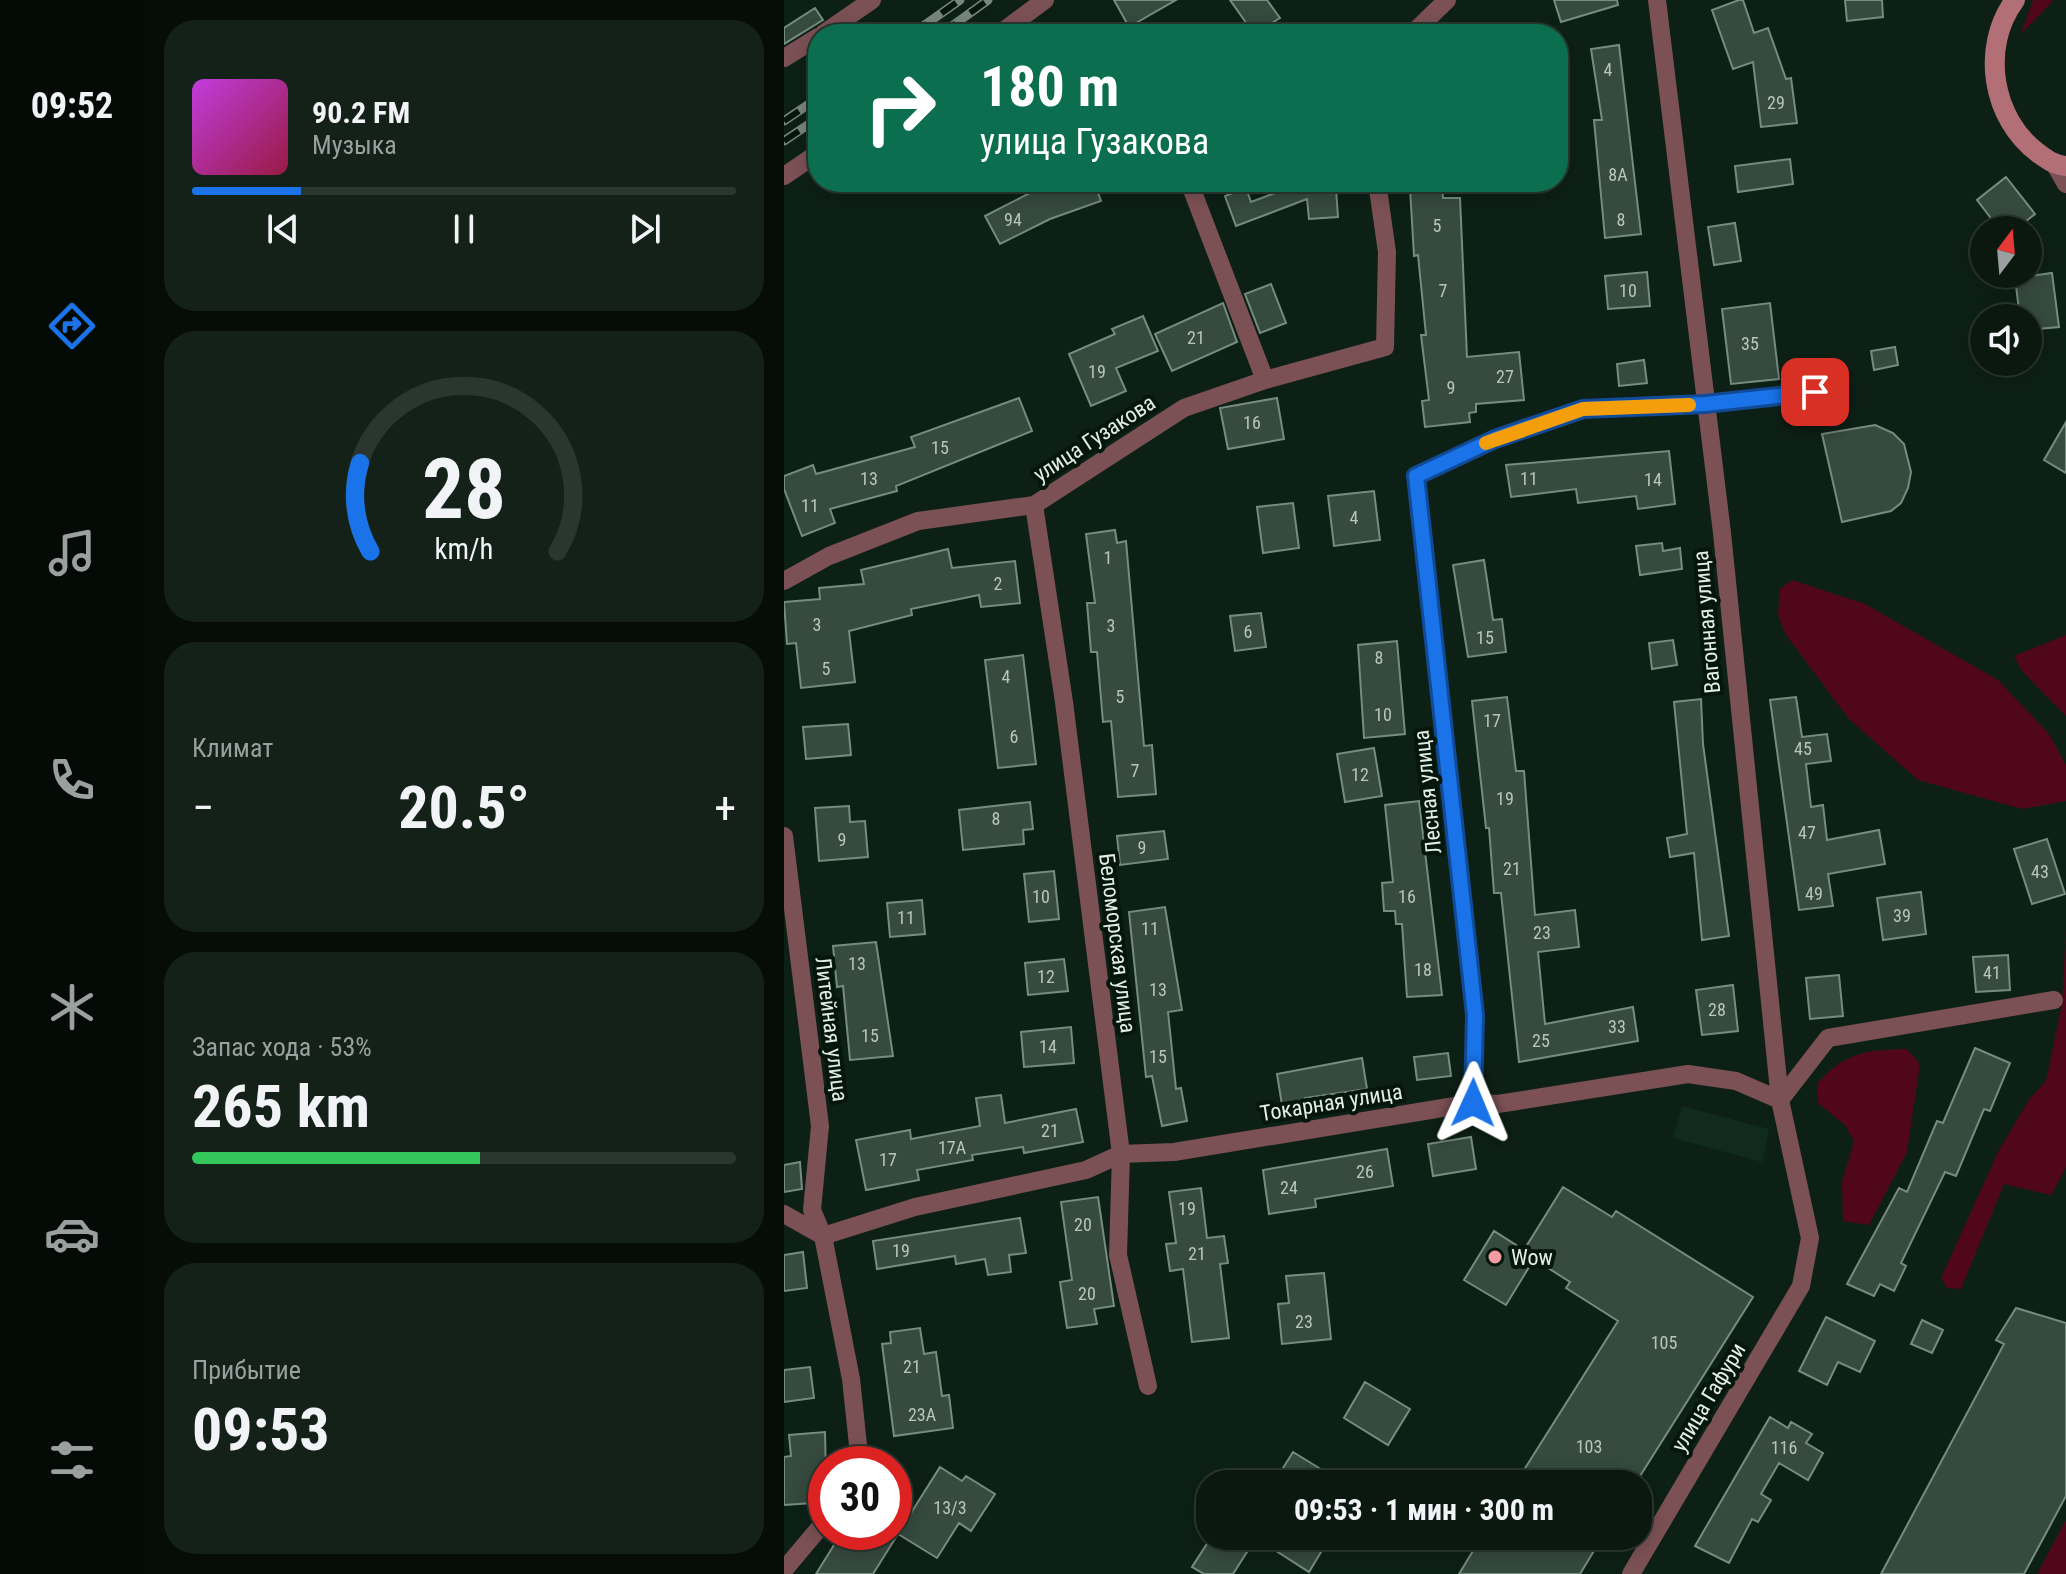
<!DOCTYPE html>
<html lang="ru">
<head>
<meta charset="utf-8">
<style>
	:root { --surface:#0a1810; --page:#132119; --text:#f1f3f6; --muted:#99a09f; --line:#2a3730; --accent:#1a73e8 }
	body { margin:0; font-family:"Roboto Condensed",sans-serif; background:var(--page); color:var(--text); height:100vh; display:flex; flex-direction:column; font-size:30px; white-space:nowrap }
	* { box-sizing:border-box; margin:0 }
	p { font-size:26px; color:var(--muted) }
	.icon { flex:none; width:44px; height:44px; fill:none; stroke:currentColor; stroke-width:2; stroke-linecap:round; stroke-linejoin:round }
	.map { position:relative; flex:1; overflow:hidden }
	.sheet { display:flex; flex-direction:column; gap:20px; padding:20px; background:#060d09; width:640px }
	.sheet>* { flex:none }
	.top-card { position:absolute; left:24px; top:24px; width:760px; height:168px; border-radius:32px; box-shadow:0 4px 20px #0003,0 0 0 2px var(--line); background:#0b6e4f; color:#fff; overflow:hidden }
	.needle { width:52px; rotate:16deg }
	.controls { position:absolute; left:1186px; top:216px; display:grid; gap:16px }
	.controls a { display:grid; place-items:center; width:72px; height:72px; border-radius:50%; background:var(--surface); box-shadow:0 4px 20px #0003,0 0 0 2px var(--line); font-size:40px }
	.speed { position:absolute; left:24px; top:1446px; display:flex; gap:16px; font-size:40px; font-weight:700; text-align:center }
	.speed>* { display:grid; place-content:center; width:104px; height:104px; border-radius:50%; background:var(--surface); box-shadow:0 4px 20px #0003,0 0 0 2px var(--line); line-height:1 }
	.speed .limit { border:12px solid #d22; background:#fff; color:#111 }
	.pin { position:absolute; display:grid; place-items:center; width:68px; height:68px; color:#fff; margin:-34px; border-radius:16px; box-shadow:0 4px 12px #0006 }
	.me { position:absolute; width:88px; margin:-44px; rotate:1deg; stroke-linejoin:round; filter:drop-shadow(0 0 6px #0008) }
	.turn { display:flex; align-items:center; gap:28px; height:168px; padding:0 40px; font-size:36px }
	.turn .icon { width:104px; height:104px; stroke-width:2.5 }
	.turn b { display:block; font-size:56px; line-height:68px }
	.big { font-size:60px; font-weight:700; line-height:1.1 }
	.sheet .card { flex:1; display:flex; flex-direction:column; justify-content:center; gap:12px; min-width:0; padding:0 28px; border-radius:32px; background:var(--page) }
	.sheet .dial { align-items:center; gap:0 }
	.dial svg { height:208px; overflow:visible; fill:none; stroke:var(--line); stroke-width:7; stroke-linecap:round; text-anchor:middle }
	.dial text { fill:var(--text); stroke:none }
	.song { display:flex; align-items:center; gap:24px }
	.cover { width:96px; height:96px; border-radius:12px; background:linear-gradient(135deg,hsl(290 70% 55%),hsl(340 70% 35%)) }
	.played { height:8px; border-radius:4px; background:linear-gradient(90deg,var(--accent) 20%,var(--line) 20%) }
	.keys { display:flex; justify-content:space-around; direction:ltr }
	.heat { display:flex; justify-content:space-between; align-items:center; font-size:44px; direction:ltr }
	.charge { height:12px; border-radius:6px; background:linear-gradient(90deg,#34c759 53%,var(--line) 0) }
	.trip { position:absolute; left:412px; top:1470px; width:456px; height:80px; border-radius:32px; background:var(--surface); box-shadow:0 4px 20px #0003,0 0 0 2px var(--line); font-weight:700; line-height:80px; text-align:center }
	main { display:flex; flex:1; min-height:0 }
	.dock { display:flex; flex-direction:column; width:144px; justify-content:space-around; align-items:center; background:#040a06; color:var(--muted) }
	.dock .icon { width:56px; height:56px }
	.dock .active { color:var(--accent) }
	.dock b { font-size:36px; color:var(--text) }
	.map>svg:first-child { display:block }
	.built { fill:#102b1d }
	.green { fill:#500719 }
	.building { fill:#364a3e; stroke:#768c7f; stroke-width:2 }
	.lines { fill:none; stroke-linecap:round; stroke-linejoin:round }
	.street { stroke:#7c5155; stroke-width:18 }
	.secondary { stroke:#b36f76; stroke-width:20 }
	.rail-casing { stroke:#78877f; stroke-width:9 }
	.rail { stroke:#05170d; stroke-width:6; stroke-dasharray:18; stroke-linecap:butt }
	.route-casing { stroke:#114b97; stroke-width:20 }
	.route { stroke:#1a73e8; stroke-width:14 }
	.slow { stroke:#f59e0b; stroke-width:14 }
	.poi-dot { fill:#f49aa3; stroke:#05170d; stroke-width:3 }
	.labels { text-anchor:middle; stroke-width:8; stroke-linejoin:round; paint-order:stroke }
	.number-label { font-size:18px; fill:#b8c5bd }
	.street-label { font-size:22px; fill:#e3eee7; stroke:#05170d }
	.poi-label { font-size:22px; fill:#e3eee7; stroke:#05170d; text-anchor:start }
</style>
</head>
<body>
<main>
<nav class="dock">
<b>09:52</b>
<svg class="icon active" aria-label="directions" viewBox="0 0 24 24"><path d="M12 3l9 9-9 9-9-9zM9 14v-3h6M13 9l2 2-2 2"/></svg>
<svg class="icon" aria-label="music" viewBox="0 0 24 24"><path d="M9 18V5l10-2v13"/><circle cx="6" cy="18" r="3"/><circle cx="16" cy="16" r="3"/></svg>
<svg class="icon" aria-label="phone" viewBox="0 0 24 24"><path d="M5 4h4l2 5-3 2q2 4 5 5l2-3 5 2v4C11 20 4 13 5 4z"/></svg>
<svg class="icon" aria-label="climate" viewBox="0 0 24 24"><path d="M12 3v18M4 7l16 10M4 17L20 7"/></svg>
<svg class="icon" aria-label="car" viewBox="0 0 24 24"><path d="M5 17H2v-5l4-1 3-4h7l3 4 3 1v5h-3M9 17h6M6 11h13"/><circle cx="7" cy="17" r="2"/><circle cx="17" cy="17" r="2"/></svg>
<svg class="icon" aria-label="filters" viewBox="0 0 24 24"><path d="M4 7h16M4 17h16"/><circle cx="9" cy="7" r="2"/><circle cx="15" cy="17" r="2"/></svg>
</nav>
<section class="sheet">
<div class="card">
<div class="song"><i class="cover"></i><div><b>90.2 FM</b><p>Музыка</p></div></div>
<div class="played"></div>
<div class="keys"><svg class="icon" aria-label="previous" viewBox="0 0 24 24"><path d="M18 5L8 12l10 7zM5 5v14"/></svg><svg class="icon" aria-label="pause" viewBox="0 0 24 24"><path d="M8 5v14M16 5v14"/></svg><svg class="icon" aria-label="next" viewBox="0 0 24 24"><path d="M6 5l10 7-10 7zM19 5v14"/></svg></div>
</div>
<div class="card dial"><svg viewBox="0 0 100 80">
<path d="M14 69A42 42 0 1 1 86 69"/>
<path d="M14 69A42 42 0 0 1 10 35" stroke="#1a73e8"/>
<text x="50" y="56" font-size="32" font-weight="700">28</text>
<text x="50" y="72" font-size="11">km/h</text>
</svg></div>
<div class="card"><p>Климат</p>
<div class="heat"><a>−</a><b class="big">20.5°</b><a>+</a></div>
</div>
<div class="card"><p>Запас хода · 53%</p><b class="big">265 km</b><div class="charge"></div></div>
<div class="card"><p>Прибытие</p><b class="big">09:53</b></div>
</section>
<div class="map">
<svg width="1282" height="1574" viewBox="0 0 1282 1574">
	<rect width="100%" height="100%" fill="#0d2016"/>
	<!-- built -->
	<path class="built" d="M898,1106l87,23 -7,33 -89,-24z"/>
	<!-- green -->
	<path class="green" d="M1249,0h21l-33,34z
		M1008,580l73,24 133,76 51,54 17,31v36l-44,8 -104,-29 -69,-61 -63,-84 -8,-20 2,-26z
		M1282,635v81l-44,-45 -8,-15z
		M1282,931v236l-15,28 -47,-11 -43,105 -14,-1 -6,-10 58,-128 31,-52 16,-17 16,-77z
		M1123,1049l13,15 -13,88 -38,73 -26,-4 -1,-39 12,-41 -9,-16 -27,-22 -1,-19c28,-32 49,-34 90,-35z
		M1282,1520v54h-29z"/>
	<!-- building -->
	<path class="building" d="M330,0h62l-47,27z
		M446,0h37l13,18 -26,16z
		M770,0h63l1,5 -57,17z
		M955,0h4l11,33 14,-5 18,51 5,-1 6,45 -36,4 -8,-65 -20,7 -21,-59z
		M1061,0h37l1,17 -36,4z
		M31,8l8,12 -39,24v-16z
		M835,45l22,189 -36,4 -11,-118h8l-11,-71z
		M1006,159l3,25 -55,8 -3,-26z
		M1222,177l29,37 -20,16h-15l-23,-30z
		M267,182h43l7,19 -51,18 -50,25 -15,-28z
		M520,182h44l-12,7 2,28 -29,2 -2,-20 -71,27 -11,-30 21,-8 5,14z
		M658,186l1,12h17l7,159 52,-5 5,48 -48,4v8l-7,1 1,9 -45,5 -3,-26 7,-1 -8,-65h5l-8,-80 -4,1 -4,-68z
		M951,223l6,38 -27,4 -6,-38z
		M863,272l3,34 -42,3 -3,-33z
		M1268,273l7,54 -31,3v-12h-8l-5,-40z
		M487,284l15,39 -26,10 -15,-39z
		M439,303l14,39 -65,29 -17,-37z
		M986,303l9,76 -48,5 -9,-75z
		M359,316l15,35 -42,17 10,23 -35,15 -22,-52 46,-20 -3,-5z
		M1111,347l3,18 -24,5 -3,-19z
		M860,360l3,23 -28,3 -2,-22z
		M235,398l13,33 -136,55 1,5 -67,18 5,14 -33,13 -18,-47v-13l29,-11 3,9 99,-27 -4,-10z
		M493,398l7,41 -56,10 -8,-41z
		M1282,422v51l-22,-13z
		M1091,425l18,8 11,11 7,28 -3,16 -7,15 -10,8 -49,11 -20,-88z
		M885,451l6,53 -37,5 -2,-13 -58,7 -2,-14 -65,8 -5,-32z
		M590,491l6,49 -46,6 -6,-50z
		M509,503l6,45 -36,5 -6,-46z
		M331,530l2,13 9,-2 18,205 8,-1 4,49 -38,3 -7,-76 -8,1 -6,-70h-6l-4,-49h8l-9,-69z
		M878,543l1,8 17,-3 2,21 -42,6 -4,-29z
		M164,549l4,19 63,-7 5,42 -39,4 -2,-12 -68,14 1,6 -63,16 6,51 -54,6 -5,-45 -9,1 -3,-42 36,-3 -1,-11 45,-4 -3,-14z
		M700,560l9,60 9,-1 4,33 -38,5 -15,-92z
		M477,613l5,34 -31,4 -5,-35z
		M889,640l4,25 -25,4 -3,-26z
		M613,641l8,93 -41,4 -6,-93z
		M239,655l13,109 -38,4 -13,-108z
		M723,697l9,74h8l11,144 40,-5 4,37 -41,5 7,72 88,-17 5,34 -119,21 -18,-169h-7l-5,-65h-3l-14,-127z
		M1012,697l6,40 25,-3 4,27 -25,3 5,43 12,-2 4,35 52,-10 6,34 -57,10 5,32 -34,4 -29,-210z
		M917,699l2,45 26,192 -27,4 -8,-87 -24,4 -3,-19 20,-4 -13,-132z
		M64,724l3,31 -45,4 -3,-32z
		M590,748l8,48 -37,6 -8,-48z
		M635,801l23,194 -35,2 -5,-73h-6l-1,-13h-11l-2,-28 11,-1 -8,-77z
		M246,802l3,27 -10,1 1,14 -61,6 -4,-40z
		M65,806l1,16 15,-1 3,36 -49,4 -4,-53z
		M380,831l4,28 -48,6 -3,-29z
		M1263,839l18,55 -33,10 -18,-55z
		M270,871l5,48 -30,3 -5,-48z
		M1137,892l5,42 -43,6 -6,-42z
		M138,900l3,34 -35,3 -3,-34z
		M381,907l17,103 -14,2 8,77 5,-1 6,33 -25,5 -10,-50 -6,1 -17,-165z
		M92,942l17,114 -43,4 -7,-74 -6,1 -4,-41z
		M1224,955l2,35 -34,2 -3,-35z
		M280,959l4,32 -40,4 -3,-32z
		M1055,975l4,41 -33,3 -4,-41z
		M949,985l5,46 -36,4 -6,-45z
		M287,1027l3,36 -50,4 -3,-35z
		M1191,1048l35,15 -20,48 -6,-2 -28,67 -11,-4 -44,91 5,3 -12,25 -14,-7 -6,12 -27,-12 52,-96 8,4 30,-71 6,2z
		M664,1053l3,23 -34,4 -3,-23z
		M578,1058l5,31 -62,9 1,3 -24,4 -5,-31z
		M217,1095l4,28 71,-14 7,33 -59,11 -1,-6 -51,8 1,5 -56,10 2,10 -53,10 -10,-50 54,-10 1,9 69,-13 -4,-28z
		M687,1137l5,32 -43,7 -5,-32z
		M603,1149l6,37 -78,13 1,8 -47,7 -6,-44z
		M16,1162l2,27 -18,3v-27z
		M779,1187l49,30 4,-6 137,86 -118,187h-120l103,-163 -52,-33 4,-6 -36,-23 -28,46 -42,-25 30,-49 30,19z
		M417,1188l6,50 17,-2 4,27 -8,1 9,74 -37,4 -9,-73 -13,2 -4,-27 10,-1 -7,-51z
		M314,1197l16,109 -20,3 3,15 -30,4 -7,-46 12,-2 -11,-78z
		M236,1218l6,35 -17,2 2,17 -23,3 -3,-16 -29,5 -1,-8 -78,13 -4,-28z
		M19,1252l4,36 -23,3v-36z
		M540,1273l7,66 -49,5 -4,-40 11,-1 -3,-27z
		M1232,1308l50,15v173l-42,78h-143l123,-230 -8,-4z
		M1042,1317l49,24 -15,31 -22,-10 -11,23 -28,-14z
		M1138,1320l21,10 -11,23 -21,-9z
		M136,1328l4,26 12,-2 6,44 7,-1 4,33 -59,8 -12,-92 9,-1 -1,-11z
		M26,1367l4,31 -30,4v-32z
		M581,1382l45,27 -22,36 -44,-27z
		M986,1417l18,11 3,-6 21,12 -6,9 17,10 -15,27 -29,-17 -18,31 10,6 -13,22 -6,-3 -23,44 -34,-17z
		M41,1432l1,45 -15,1 2,25 -29,2v-48l7,-1 -2,-21z
		M509,1452l31,19 -8,13h-43z
		M156,1467l22,14 4,-5 29,18 -24,37 -12,-8 -22,35 -39,-24 -25,40h-57l26,-42h57z
		M428,1536h105l10,6 -18,30 -53,-34 -23,36h-29l-12,-7z
		M698,1536h121l-23,38h-121z"/>
	<g class="lines">
		<!-- street -->
		<path class="street" d="M39,34l49,-34
			M215,34l46,-34
			M628,34l35,-34
			M0,58l34,-21
			M1271,165l11,19
			M0,176l34,-23
			M405,182l76,198
			M250,505l30,197 57,452 -3,101 30,131
			M0,581l45,-25 89,-35 116,-16 150,-97 81,-28 120,-33 2,-95 -10,-70
			M0,836l36,290 -8,84 11,26 28,143 9,85
			M689,1103l2,-88 -59,-539 79,-37 88,-30 122,-5 110,-12
			M0,1214l39,22 92,-29 171,-37 35,-16 53,-2 299,-49 25,1 190,-30 48,7 44,19 48,-62 226,-38
			M0,1570l42,-50
			M847,1574l170,-288 9,-48 -30,-138 -58,-567 -65,-533"/>
		<!-- secondary -->
		<path class="secondary" d="M1231,0c-35,47 -23,119 23,153 10,7 16,12 28,13"/>
		<defs>
			<path id="rail" d="M128,34l48,-34
				M157,34l47,-34
				M0,121l34,-23
				M0,141l34,-23"/>
		</defs>
		<!-- rail casing -->
		<use href="#rail" class="rail-casing"/>
		<!-- rail -->
		<use href="#rail" class="rail"/>
	</g>
	<g class="lines">
		<defs>
			<path id="route" d="M689,1103l2,-88 -59,-539 79,-37 88,-30 122,-5 110,-12"/>
		</defs>
		<!-- route casing -->
		<use href="#route" class="route-casing"/>
		<!-- route -->
		<use href="#route" class="route"/>
		<!-- slow -->
		<path class="slow" d="M702,443l97,-34 106,-4"/>
	</g>
	<!-- markers -->
	<circle class="poi-dot" cx="711" cy="1257" r="8"/>
	<g class="labels">
		<!-- number labels -->
		<g class="number-label">
			<text x="824" y="76">4</text>
			<text x="992" y="109">29</text>
			<text x="834" y="181">8А</text>
			<text x="229" y="226">94</text>
			<text x="837" y="226">8</text>
			<text x="653" y="232">5</text>
			<text x="659" y="297">7</text>
			<text x="844" y="297">10</text>
			<text x="412" y="344">21</text>
			<text x="966" y="350">35</text>
			<text x="313" y="378">19</text>
			<text x="721" y="383">27</text>
			<text x="667" y="394">9</text>
			<text x="468" y="429">16</text>
			<text x="156" y="454">15</text>
			<text x="85" y="485">13</text>
			<text x="745" y="485">11</text>
			<text x="869" y="486">14</text>
			<text x="26" y="512">11</text>
			<text x="570" y="524">4</text>
			<text x="324" y="564">1</text>
			<text x="214" y="590">2</text>
			<text x="33" y="631">3</text>
			<text x="327" y="632">3</text>
			<text x="464" y="638">6</text>
			<text x="701" y="644">15</text>
			<text x="595" y="664">8</text>
			<text x="42" y="675">5</text>
			<text x="222" y="683">4</text>
			<text x="336" y="703">5</text>
			<text x="599" y="721">10</text>
			<text x="708" y="727">17</text>
			<text x="230" y="743">6</text>
			<text x="1019" y="755">45</text>
			<text x="351" y="777">7</text>
			<text x="576" y="781">12</text>
			<text x="721" y="805">19</text>
			<text x="212" y="825">8</text>
			<text x="1023" y="839">47</text>
			<text x="58" y="846">9</text>
			<text x="358" y="854">9</text>
			<text x="728" y="875">21</text>
			<text x="1256" y="878">43</text>
			<text x="1030" y="900">49</text>
			<text x="257" y="903">10</text>
			<text x="623" y="903">16</text>
			<text x="1118" y="922">39</text>
			<text x="122" y="924">11</text>
			<text x="366" y="935">11</text>
			<text x="758" y="939">23</text>
			<text x="73" y="970">13</text>
			<text x="639" y="976">18</text>
			<text x="1208" y="979">41</text>
			<text x="262" y="983">12</text>
			<text x="374" y="996">13</text>
			<text x="933" y="1016">28</text>
			<text x="833" y="1033">33</text>
			<text x="86" y="1042">15</text>
			<text x="757" y="1047">25</text>
			<text x="264" y="1053">14</text>
			<text x="374" y="1063">15</text>
			<text x="266" y="1137">21</text>
			<text x="168" y="1154">17А</text>
			<text x="104" y="1166">17</text>
			<text x="581" y="1178">26</text>
			<text x="505" y="1194">24</text>
			<text x="403" y="1215">19</text>
			<text x="299" y="1231">20</text>
			<text x="117" y="1257">19</text>
			<text x="413" y="1260">21</text>
			<text x="303" y="1300">20</text>
			<text x="520" y="1328">23</text>
			<text x="880" y="1349">105</text>
			<text x="128" y="1373">21</text>
			<text x="138" y="1421">23А</text>
			<text x="805" y="1453">103</text>
			<text x="1000" y="1454">116</text>
			<text x="166" y="1514">13/3</text>
		</g>
		<!-- street labels -->
		<g class="street-label">
			<text transform="translate(310 438) rotate(-33)" y="8">улица Гузакова</text>
			<text transform="translate(922 622) rotate(-95)" y="8">Вагонная улица</text>
			<text transform="translate(643 792) rotate(-96)" y="8">Лесная улица</text>
			<text transform="translate(334 943) rotate(83)" y="8">Беломорская улица</text>
			<text transform="translate(48 1029) rotate(83)" y="8">Литейная улица</text>
			<text transform="translate(547 1102) rotate(-9)" y="8">Токарная улица</text>
			<text transform="translate(924 1397) rotate(-59)" y="8">улица Гафури</text>
		</g>
		<!-- poi labels -->
		<g class="poi-label">
			<text x="727" y="1265">Wow</text>
		</g>
	</g>
</svg>
<div class="controls">
<a><svg class="needle" viewBox="-14 -14 28 28"><path d="M0-13l5 13h-10z" fill="#e53935"/><path d="M0 13l5-13h-10z" fill="#99a09f"/></svg></a>
<a><svg class="icon" aria-label="sound" viewBox="0 0 24 24"><path d="M4 9h4l5-4v14l-5-4H4zM17 9q2 3 0 6"/></svg></a>
</div>
<div class="speed"><div class="limit">30</div></div>
<div class="pin" style="left:1031px;top:392px;background:#d93025"><svg class="icon" aria-label="arrive" viewBox="0 0 24 24"><path d="M6 21V4h12l-3 4 3 4H6"/></svg></div>
<svg class="me" style="left:689px;top:1103px" viewBox="-20 -20 40 40"><path d="M0-17L14 15 0 8-14 15z" fill="#1a73e8" stroke="#fff" stroke-width="4"/></svg>
<div class="trip">09:53 · 1 мин · 300 m</div>
<div class="top-card">
<div class="turn"><svg class="icon" aria-label="right" viewBox="0 0 24 24"><path d="M7 20v-9h11M14 6l5 5-5 5"/></svg><div><b>180 m</b>улица Гузакова</div></div>
</div>
</div>
</main>
</body>
</html>
